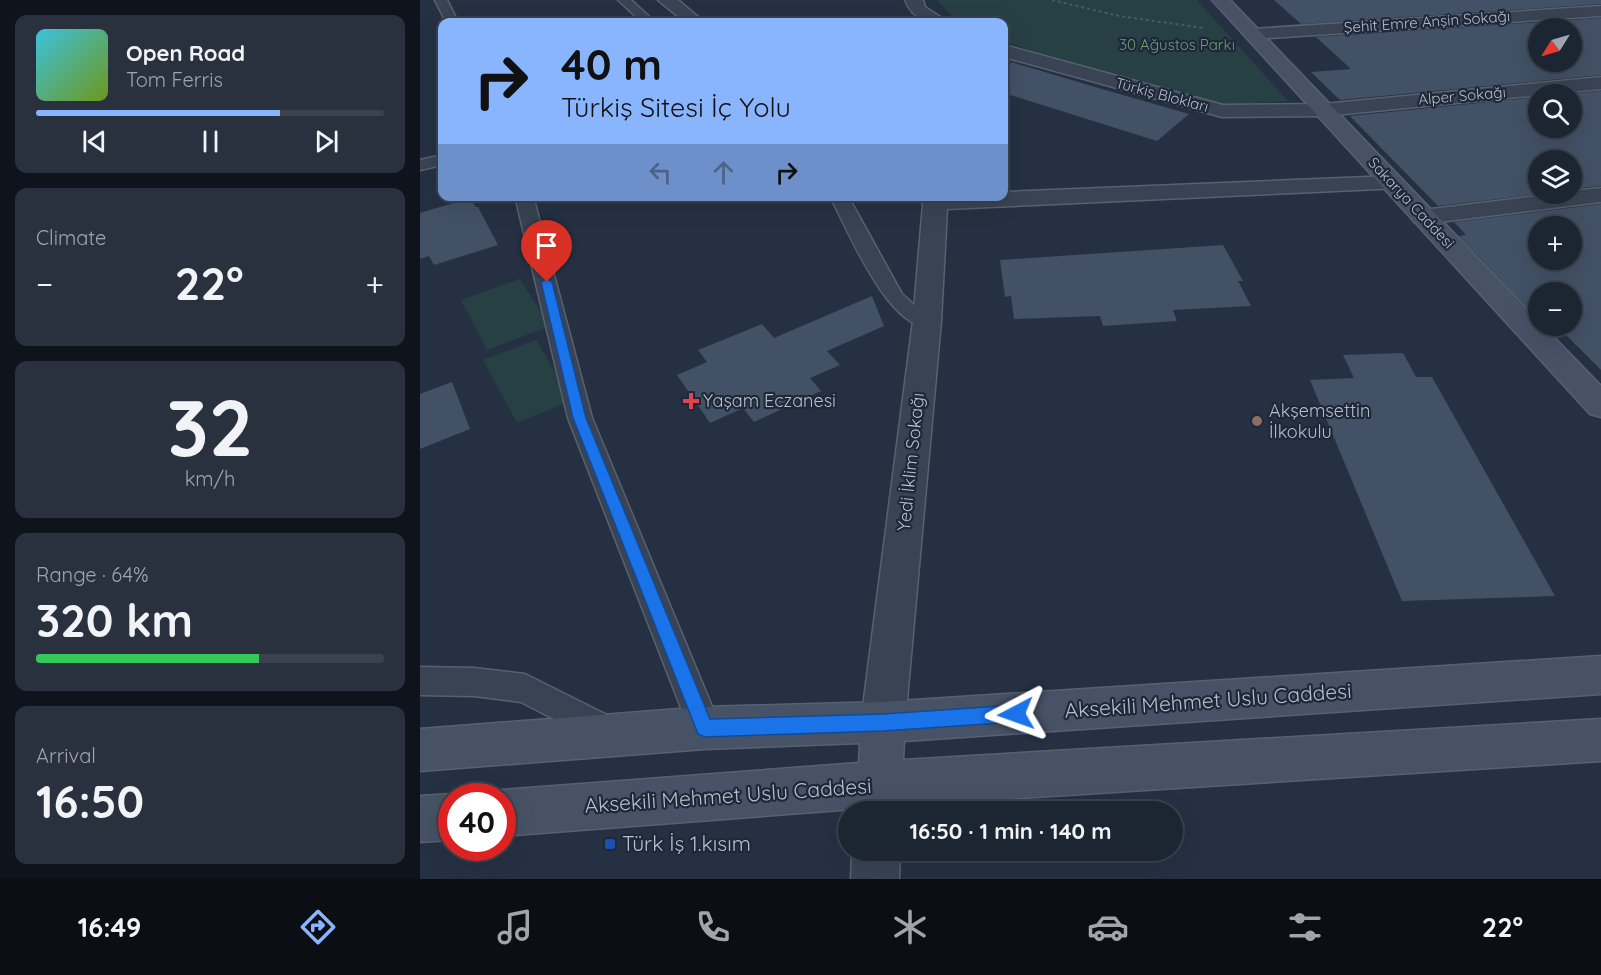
<!DOCTYPE html>
<html lang="en">
<head>
<meta charset="utf-8">
<style>
	:root { --surface:#1c2532; --page:#29313e; --text:#f1f3f6; --muted:#a0a5ac; --line:#3a424d; --accent:#89b5fe }
	body { margin:0; font-family:Quicksand,sans-serif; background:var(--page); color:var(--text); height:100vh; display:flex; flex-direction:column; font-size:22px; white-space:nowrap }
	* { box-sizing:border-box; margin:0 }
	p { font-size:20px; color:var(--muted) }
	.icon { flex:none; width:33px; height:33px; fill:none; stroke:currentColor; stroke-width:2; stroke-linecap:round; stroke-linejoin:round }
	.map { position:relative; flex:1; overflow:hidden }
	.details { display:flex; flex-direction:column; gap:15px; padding:15px; background:#0f141c; width:420px }
	.details>* { flex:none }
	.guide { position:absolute; left:18px; top:18px; width:570px; height:183px; border-radius:12px; box-shadow:0 6px 24px #0002,0 0 0 2px var(--line); background:#89b5fe; color:#111; overflow:hidden }
	.needle { width:39px; rotate:233deg }
	.controls { position:absolute; left:1108px; top:18px; display:grid; gap:12px }
	.controls a { display:grid; place-items:center; width:54px; height:54px; border-radius:50%; background:var(--surface); box-shadow:0 6px 24px #0002,0 0 0 2px var(--line); font-size:30px }
	.speed { position:absolute; left:18px; top:783px; display:flex; gap:12px; font-size:30px; font-weight:700; text-align:center }
	.speed>* { display:grid; place-content:center; width:78px; height:78px; border-radius:50%; background:var(--surface); box-shadow:0 6px 24px #0002,0 0 0 2px var(--line); line-height:1 }
	.speed .limit { border:9px solid #d22; background:#fff; color:#111 }
	.pin { position:absolute; display:grid; place-items:center; width:51px; height:51px; color:#fff; margin:-62px -26px; border-radius:50% 50% 50% 0; rotate:-45deg; box-shadow:0 0 6px #0007 }
	.pin .icon { rotate:45deg }
	.me { position:absolute; width:66px; margin:-33px; rotate:266deg; stroke-linejoin:round; filter:drop-shadow(0 0 4px #0008) }
	.turn { display:flex; align-items:center; gap:21px; height:126px; padding:0 24px; font-size:27px }
	.turn .icon { width:78px; height:78px; stroke-width:2.5 }
	.turn b { display:block; font-size:42px; line-height:51px }
	.lanes { display:flex; align-items:center; height:57px; padding:0 24px; background:#0003; justify-content:center; gap:30px; direction:ltr }
	.lanes .off { opacity:.35 }
	.big { font-size:45px; font-weight:800; line-height:1.1 }
	.details .tile { flex:1; display:flex; flex-direction:column; justify-content:center; gap:9px; min-width:0; padding:0 21px; border-radius:12px; background:var(--page) }
	.details .dial { align-items:center; gap:0 }
	.dial b { font-size:78px; line-height:1 }
	.song { display:flex; align-items:center; gap:18px }
	.cover { width:72px; height:72px; border-radius:9px; background:linear-gradient(135deg,hsl(190 70% 55%),hsl(80 70% 35%)) }
	.played { height:6px; border-radius:3px; background:linear-gradient(90deg,var(--accent) 70%,var(--line) 70%) }
	.keys { display:flex; justify-content:space-around; direction:ltr }
	.heat { display:flex; justify-content:space-between; align-items:center; font-size:33px; direction:ltr }
	.charge { height:9px; border-radius:4px; background:linear-gradient(90deg,#34c759 64%,var(--line) 0) }
	.trip { position:absolute; left:418px; top:801px; width:345px; height:60px; border-radius:30px; background:var(--surface); box-shadow:0 6px 24px #0002,0 0 0 2px var(--line); font-weight:800; line-height:60px; text-align:center }
	.tabs { display:flex; height:96px; justify-content:space-around; align-items:center; background:#0b0f14; color:var(--muted) }
	.tabs .icon { width:42px; height:42px }
	.tabs .current { color:var(--accent) }
	.tabs b { font-size:27px; color:var(--text) }
	main { display:flex; flex:1; min-height:0 }
	.map>svg:first-child { display:block }
	.green { fill:#274044 }
	.building { fill:#435166; fill-rule:evenodd }
	.lines { fill:none; stroke-linecap:round; stroke-linejoin:round }
	.lane-casing { stroke:#576170; stroke-width:3 }
	.street-casing { stroke:#576170; stroke-width:3 }
	.secondary-casing { stroke:#576170; stroke-width:3 }
	.path { stroke:#455d61; stroke-width:2; stroke-dasharray:3 3; stroke-linecap:butt }
	.lane { fill:#394353; fill-rule:evenodd }
	.street { fill:#394353; fill-rule:evenodd }
	.secondary { fill:#475266; fill-rule:evenodd }
	.route { fill:#1a73e8; stroke:#114b97; stroke-width:1.5 }
	.health-dot { fill:#e0444e; stroke:#1e2838; stroke-width:2 }
	.education-dot { fill:#8d6e63; stroke:#1e2838; stroke-width:2 }
	.transit-dot { fill:#1a4fb4; stroke:#1e2838; stroke-width:2 }
	.labels { text-anchor:middle; stroke-width:4.5; stroke-linejoin:round; paint-order:stroke }
	.far-street-label { font-size:15px; fill:#b6bfcd; stroke:#1e2838 }
	.far-park-label { font-size:15px; fill:#6c9f78; stroke:#1e2838 }
	.poi-label { font-size:18px; fill:#b6bfcd; stroke:#1e2838; text-anchor:start }
	.street-label { font-size:18px; fill:#b6bfcd; stroke:#1e2838 }
	.near-street-label { font-size:21px; fill:#b6bfcd; stroke:#1e2838 }
	.near-poi-label { font-size:21px; fill:#b6bfcd; stroke:#1e2838; text-anchor:start }
</style>
</head>
<body>
<main>
<section class="details">
<div class="tile">
<div class="song"><i class="cover"></i><div><b>Open Road</b><p>Tom Ferris</p></div></div>
<div class="played"></div>
<div class="keys"><svg class="icon" aria-label="previous" viewBox="0 0 24 24"><path d="M18 5L8 12l10 7zM5 5v14"/></svg><svg class="icon" aria-label="pause" viewBox="0 0 24 24"><path d="M8 5v14M16 5v14"/></svg><svg class="icon" aria-label="next" viewBox="0 0 24 24"><path d="M6 5l10 7-10 7zM19 5v14"/></svg></div>
</div>
<div class="tile"><p>Climate</p>
<div class="heat"><a>−</a><b class="big">22°</b><a>+</a></div>
</div>
<div class="tile dial"><b>32</b><p>km/h</p></div>
<div class="tile"><p>Range · 64%</p><b class="big">320 km</b><div class="charge"></div></div>
<div class="tile"><p>Arrival</p><b class="big">16:50</b></div>
</section>
<div class="map">
<svg width="1181" height="879" viewBox="0 0 1181 879">
	<rect width="100%" height="100%" fill="#253143"/>
	<!-- green -->
	<path class="green" d="M517,0h260l91,101 -63,4 -159,-42 -62,-22v-19h-46z
		M100,279l30,47 -63,24 -26,-50z
		M116,340l36,60 -55,23 -34,-63z"/>
	<!-- building -->
	<path class="building" d="M854,0h327v4l-300,20z
		M1181,18v57l-261,25 -29,-28 40,-3 -35,-32zM1119,28h33v34h-33z
		M591,62l91,27 87,25 -32,27 -153,-48z
		M1181,91v95l-29,3v-29h-33l1,34 -102,12 -88,-90 189,-19v31h33v-34h-4z
		M50,198l6,9h2l20,38 -64,20 -5,-9 -9,3v-46z
		M1181,204v166l-44,-44h15v-34h-33v15h-12l-68,-71 7,-1 -12,-13zM1119,226h33v34h-33z
		M803,245l20,36h-5l13,25 -78,4 4,11 -74,5 -3,-10 -86,3 -3,-23 -6,1 -5,-37z
		M452,296l12,30 -57,25 13,14 -30,13 11,13 -67,31 -11,-14 -33,15 -33,-48 30,-13 -9,-12 64,-26 12,14z
		M983,353l13,24h16l123,219 -153,5 -92,-221 44,-2 -11,-23z
		M32,382l18,47 -50,20v-55z"/>
	<g class="lines">
		<defs>
			<path id="lane" d="M15,0h12l11,22h-12z
				M198,0h13l24,22h-13z
				M22,155v10l-22,5v-10z
				M95,196h18l59,222 129,310 -5,11 -11,4 -11,-4 -5,-11 -121,-310z
				M410,196h18l54,98 18,16 14,6 3,5 -3,5c-43,11 -87,-98 -104,-130z
				M0,667l54,1 51,6 94,47 5,11 -5,11 -11,4 -87,-45 -47,-6 -54,-1z"/>
			<path id="street" d="M238,0h20l26,22h-19z
				M485,0h18l2,7 23,15c-20,2 -35,-2 -43,-22z
				M1181,6v10l-348,23 -6,-1 -3,-4 3,-4 6,-1z
				M584,45l219,60 101,-1 277,-27v12l-277,27 -102,1 -218,-60z
				M972,176l8,2 4,5 -4,5 -453,21 -6,112 -36,401 -7,14 -15,6 -15,-6 -7,-14 52,-401 10,-117 -7,-8h88v-4z
				M1181,188v14l-178,22 -9,-2 -3,-5 3,-5 9,-2 131,-16h18v-3z
				M432,850h48l-1,29h-48z"/>
			<path id="secondary" d="M792,0h18l309,322v4h4l58,60v31l-11,-3z
				M1181,656v38l-697,47 -1,19 698,-41v42l-721,46 -378,29v-40h-16l16,-6 357,-27 1,-20 -155,6 -285,22v-42l285,-22 178,-5z
				M32,794l7,2h-7v44l-32,2v-46z"/>
		</defs>
		<!-- lane casing -->
		<use href="#lane" class="lane-casing"/>
		<!-- street casing -->
		<use href="#street" class="street-casing"/>
		<!-- secondary casing -->
		<use href="#secondary" class="secondary-casing"/>
		<!-- path -->
		<path class="path" d="M632,0l67,16 85,12"/>
		<!-- lane -->
		<use href="#lane" class="lane"/>
		<!-- street -->
		<use href="#street" class="street"/>
		<!-- secondary -->
		<use href="#secondary" class="secondary"/>
	</g>
	<!-- route -->
	<path class="route" d="M127,279l5,3 34,136 124,301 173,-5 133,-9 6,3 3,6 -3,6 -6,2 -133,9 -178,6 -7,-3 -125,-316 -32,-136z"/>
	<!-- markers -->
	<path class="health-dot" d="M268 392h6v6h6v6h-6v6h-6v-6h-6v-6h6z"/>
	<circle class="education-dot" cx="837" cy="421" r="6"/>
	<rect class="transit-dot" x="184" y="838" width="12" height="12" rx="3"/>
	<g class="labels">
		<!-- far-street labels -->
		<g class="far-street-label">
			<text transform="translate(1007 22) rotate(-4)" y="5">Şehit Emre Anşin Sokağı</text>
			<text transform="translate(742 95) rotate(15)" y="5">Türkiş Blokları</text>
			<text transform="translate(1042 96) rotate(-5)" y="5">Alper Sokağı</text>
			<text transform="translate(991 203) rotate(47)" y="5">Sakarya Caddesi</text>
		</g>
		<!-- far-park labels -->
		<g class="far-park-label">
			<text x="757" y="50">30 Ağustos Parkı</text>
		</g>
		<!-- poi labels -->
		<g class="poi-label">
			<text x="283" y="407">Yaşam Eczanesi</text>
			<text x="849" y="417">Akşemsettin<tspan x="849" dy="21">İlkokulu</tspan></text>
		</g>
		<!-- street labels -->
		<g class="street-label">
			<text transform="translate(491 462) rotate(-84)" y="6">Yedi İklim Sokağı</text>
		</g>
		<!-- near-street labels -->
		<g class="near-street-label">
			<text transform="translate(788 701) rotate(-4)" y="7">Aksekili Mehmet Uslu Caddesi</text>
			<text transform="translate(308 796) rotate(-4)" y="7">Aksekili Mehmet Uslu Caddesi</text>
		</g>
		<!-- near-poi labels -->
		<g class="near-poi-label">
			<text x="202" y="851">Türk İş 1.kısım</text>
		</g>
	</g>
</svg>
<div class="controls">
<a><svg class="needle" viewBox="-14 -14 28 28"><path d="M0-13l5 13h-10z" fill="#e53935"/><path d="M0 13l5-13h-10z" fill="#a0a5ac"/></svg></a>
<a><svg class="icon" aria-label="search" viewBox="0 0 24 24"><circle cx="10" cy="10" r="6"/><path d="M15 15l6 6"/></svg></a>
<a><svg class="icon" aria-label="layers" viewBox="0 0 24 24"><path d="M12 4l9 5-9 5-9-5zM3 14l9 5 9-5"/></svg></a>
<a>+</a>
<a>−</a>
</div>
<div class="speed"><div class="limit">40</div></div>
<div class="pin" style="left:127px;top:282px;background:#d93025"><svg class="icon" aria-label="arrive" viewBox="0 0 24 24"><path d="M6 21V4h12l-3 4 3 4H6"/></svg></div>
<svg class="me" style="left:596px;top:714px" viewBox="-20 -20 40 40"><path d="M0-17L14 15 0 8-14 15z" fill="#1a73e8" stroke="#fff" stroke-width="4"/></svg>
<div class="trip">16:50 · 1 min · 140 m</div>
<div class="guide">
<div class="turn"><svg class="icon" aria-label="right" viewBox="0 0 24 24"><path d="M7 20v-9h11M14 6l5 5-5 5"/></svg><div><b>40 m</b>Türkiş Sitesi İç Yolu</div></div>
<div class="lanes"><svg class="icon off" aria-label="left" viewBox="0 0 24 24"><path d="M17 20v-9H6M10 6l-5 5 5 5"/></svg><svg class="icon off" aria-label="ahead" viewBox="0 0 24 24"><path d="M12 20V5M6 11l6-6 6 6"/></svg><svg class="icon" aria-label="right" viewBox="0 0 24 24"><path d="M7 20v-9h11M14 6l5 5-5 5"/></svg></div>
</div>
</div>
</main>
<nav class="tabs">
<b>16:49</b>
<svg class="icon current" aria-label="directions" viewBox="0 0 24 24"><path d="M12 3l9 9-9 9-9-9zM9 14v-3h6M13 9l2 2-2 2"/></svg>
<svg class="icon" aria-label="music" viewBox="0 0 24 24"><path d="M9 18V5l10-2v13"/><circle cx="6" cy="18" r="3"/><circle cx="16" cy="16" r="3"/></svg>
<svg class="icon" aria-label="phone" viewBox="0 0 24 24"><path d="M5 4h4l2 5-3 2q2 4 5 5l2-3 5 2v4C11 20 4 13 5 4z"/></svg>
<svg class="icon" aria-label="climate" viewBox="0 0 24 24"><path d="M12 3v18M4 7l16 10M4 17L20 7"/></svg>
<svg class="icon" aria-label="car" viewBox="0 0 24 24"><path d="M5 17H2v-5l4-1 3-4h7l3 4 3 1v5h-3M9 17h6M6 11h13"/><circle cx="7" cy="17" r="2"/><circle cx="17" cy="17" r="2"/></svg>
<svg class="icon" aria-label="filters" viewBox="0 0 24 24"><path d="M4 7h16M4 17h16"/><circle cx="9" cy="7" r="2"/><circle cx="15" cy="17" r="2"/></svg>
<b>22°</b>
</nav>
</body>
</html>
